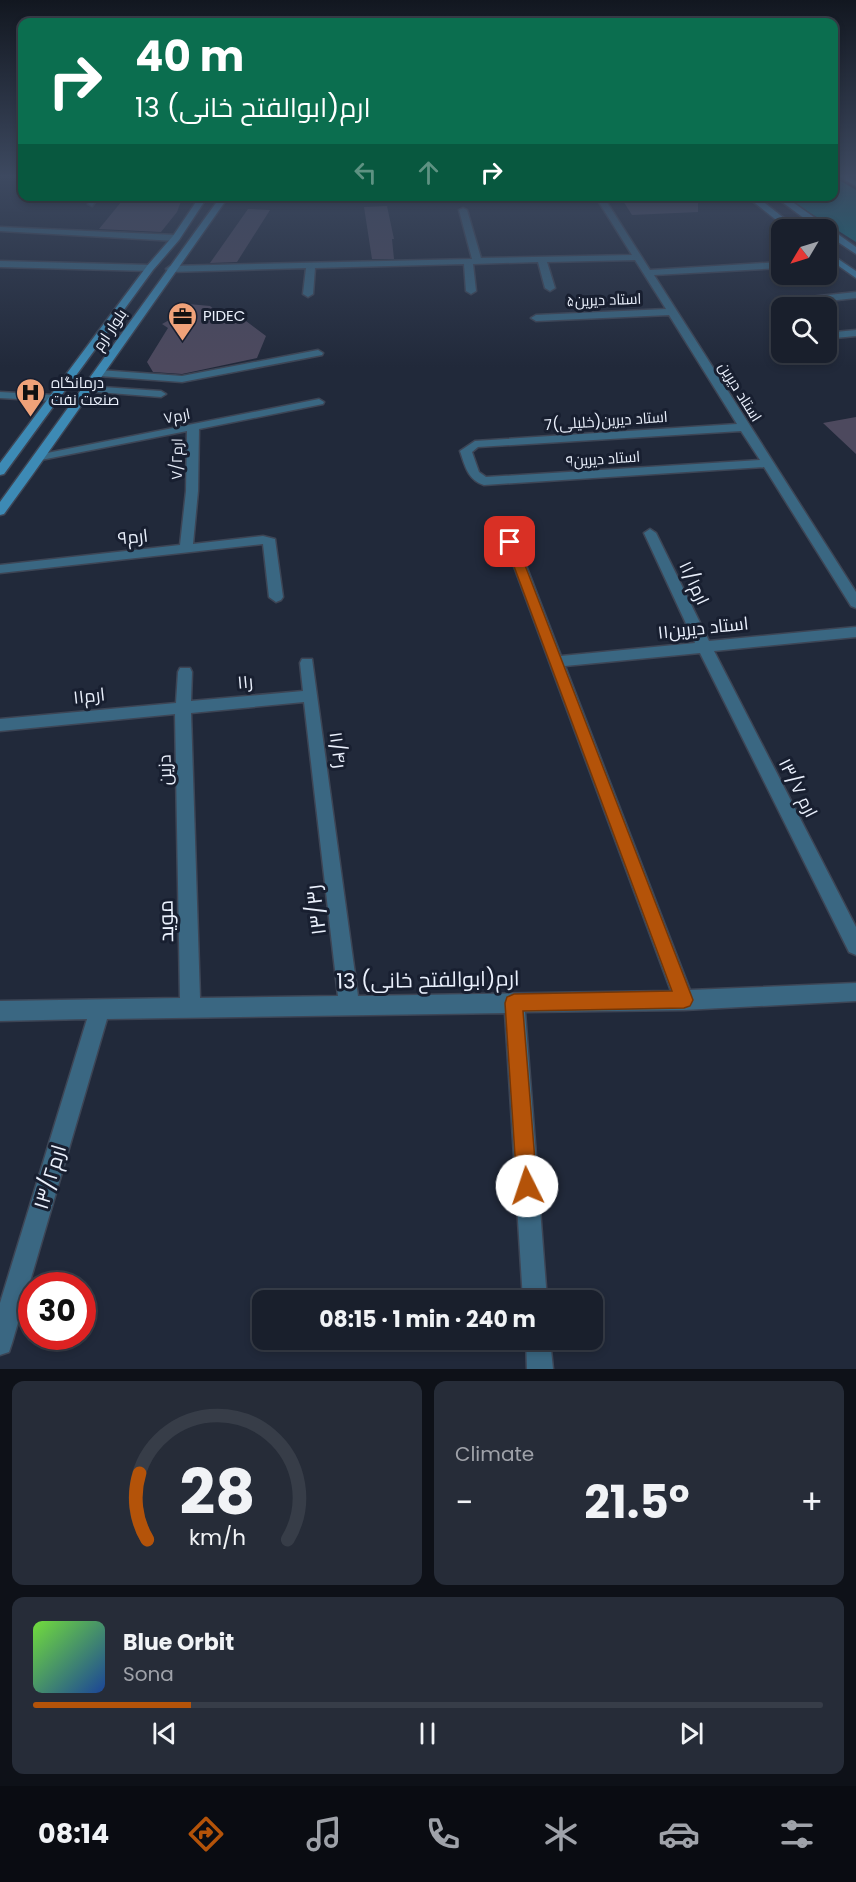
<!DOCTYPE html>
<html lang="en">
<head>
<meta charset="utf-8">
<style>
	:root { --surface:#191f2c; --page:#262c38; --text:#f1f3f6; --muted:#9fa2a9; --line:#373d48; --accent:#b45309 }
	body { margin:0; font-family:Poppins,Cairo,sans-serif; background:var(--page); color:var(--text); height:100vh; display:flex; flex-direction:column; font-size:22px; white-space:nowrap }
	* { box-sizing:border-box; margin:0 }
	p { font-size:20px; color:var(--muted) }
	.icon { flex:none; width:33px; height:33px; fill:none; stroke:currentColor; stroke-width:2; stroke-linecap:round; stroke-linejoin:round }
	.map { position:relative; height:1369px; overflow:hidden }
	.panel { display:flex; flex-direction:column; gap:12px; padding:12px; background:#0e1118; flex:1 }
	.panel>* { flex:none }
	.hud { position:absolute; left:18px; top:18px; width:820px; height:183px; border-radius:12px; box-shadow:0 3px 9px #0003,0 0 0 2px var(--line); background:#0b6e4f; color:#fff; overflow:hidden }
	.needle { width:39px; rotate:232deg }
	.fabs { position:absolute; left:771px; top:219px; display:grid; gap:12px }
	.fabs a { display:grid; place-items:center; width:66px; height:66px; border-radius:12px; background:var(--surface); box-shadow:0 3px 9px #0003,0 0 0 2px var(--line); font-size:30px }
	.speed { position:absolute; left:18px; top:1272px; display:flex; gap:12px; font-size:30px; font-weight:700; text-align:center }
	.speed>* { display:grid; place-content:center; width:78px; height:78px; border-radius:50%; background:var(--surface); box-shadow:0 3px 9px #0003,0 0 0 2px var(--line); line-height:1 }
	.speed .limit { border:9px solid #d22; background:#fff; color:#111 }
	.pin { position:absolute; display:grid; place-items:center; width:51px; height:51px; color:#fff; margin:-26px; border-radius:12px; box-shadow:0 3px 9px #0006 }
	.me { position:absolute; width:66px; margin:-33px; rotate:356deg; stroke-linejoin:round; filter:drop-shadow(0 0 4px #0008) }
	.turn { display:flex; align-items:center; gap:21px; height:126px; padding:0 18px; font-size:27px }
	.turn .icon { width:78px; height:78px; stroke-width:2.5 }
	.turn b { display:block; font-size:42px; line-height:51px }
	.lanes { display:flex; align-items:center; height:57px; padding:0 18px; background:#0003; justify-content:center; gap:30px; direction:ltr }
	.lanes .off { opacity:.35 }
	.big { font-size:45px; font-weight:700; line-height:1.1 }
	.panel .tile { flex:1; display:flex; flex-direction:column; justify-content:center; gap:9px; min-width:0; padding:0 21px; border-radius:12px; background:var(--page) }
	.panel .dial { align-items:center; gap:0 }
	.dial svg { height:156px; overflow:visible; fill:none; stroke:var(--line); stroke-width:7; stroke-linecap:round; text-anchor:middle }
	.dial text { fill:var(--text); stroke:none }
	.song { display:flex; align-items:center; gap:18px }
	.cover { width:72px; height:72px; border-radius:9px; background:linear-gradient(135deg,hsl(100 70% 55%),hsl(220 70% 35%)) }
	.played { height:6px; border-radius:3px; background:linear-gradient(90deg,var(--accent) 20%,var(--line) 20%) }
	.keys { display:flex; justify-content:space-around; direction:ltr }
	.heat { display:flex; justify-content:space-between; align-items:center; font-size:33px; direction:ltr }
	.panel .tiles { flex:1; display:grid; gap:12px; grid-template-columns:1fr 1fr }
	.tile:last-child { grid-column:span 2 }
	.trip { position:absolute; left:252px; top:1290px; width:351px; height:60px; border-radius:12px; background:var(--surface); box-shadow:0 3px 9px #0003,0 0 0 2px var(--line); font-weight:700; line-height:60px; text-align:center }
	.tabs { display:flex; height:96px; justify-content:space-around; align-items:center; background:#0a0c12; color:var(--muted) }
	.tabs .icon { width:42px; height:42px }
	.tabs .current { color:var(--accent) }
	.tabs b { font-size:27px; color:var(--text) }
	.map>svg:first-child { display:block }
	.water { fill:#0b7683 }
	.building { fill:#4d495e }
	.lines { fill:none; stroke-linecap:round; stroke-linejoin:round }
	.minor-casing { stroke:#3d4555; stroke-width:3 }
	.secondary-casing { stroke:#3d4555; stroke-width:3 }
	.minor { fill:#3a6782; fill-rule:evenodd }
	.secondary { fill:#3d8ab5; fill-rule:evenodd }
	.route { fill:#b45309; stroke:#753606; stroke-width:1.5 }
	.labels { text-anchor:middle; stroke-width:6; stroke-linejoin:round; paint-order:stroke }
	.far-street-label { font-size:15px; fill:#eaf0fc; stroke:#181f30 }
	.far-poi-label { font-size:15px; fill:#eaf0fc; stroke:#181f30; text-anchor:start }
	.street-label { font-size:18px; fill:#eaf0fc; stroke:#181f30 }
	.near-street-label { font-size:21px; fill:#eaf0fc; stroke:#181f30 }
</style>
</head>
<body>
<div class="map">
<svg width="856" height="1369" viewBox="0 0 856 1369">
	<rect width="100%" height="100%" fill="#21293a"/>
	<!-- water -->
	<path class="water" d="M834,177l22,13v52l-71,-45 49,-1z"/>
	<!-- building -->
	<path class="building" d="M126,196h57l-6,16 -16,20 -62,-3z
		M620,196h78v16l-66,3z
		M387,206l7,33h-2l2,20h-22l-8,-52z
		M248,209l22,1 -33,52 -27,1z
		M189,304l21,2 10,8h10l12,4 24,18 -9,22 -75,16 -29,-2 -6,-10 21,-34 -6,-4 22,-12z
		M856,417v37l-33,-31z"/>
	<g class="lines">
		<defs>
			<path id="minor" d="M92,196h8l-8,10 -4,-2z
				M595,196h8l47,74 132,-8v6l-128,7 202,317v16l-5,-2 -87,-139 -280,18c-16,-5 -19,-19 -24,-34l15,-10 262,-17 -68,-109 -133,6 -5,-3 5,-3 130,-6 -31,-49 -88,2 8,26 -5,3 -5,-3 -7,-26 -65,2 3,27 -5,3 -5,-3 -2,-27 -149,4 -2,26 -5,3 -5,-3 3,-26 -136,4 -4,-3 4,-3 302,-7 -13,-49 4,-2 4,2 14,48 151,-3zM741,431l19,29 -274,17 -7,-5 -7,-20 6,-5z
				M0,227l176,8 4,3 -4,3 -176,-10z
				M826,259h12l4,3 -4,3h-12z
				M0,261l150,4 4,3 -4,3 -150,-4z
				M856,292v6l-73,8 -5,-3 5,-3z
				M856,330v6l-21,2 -5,-3 5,-3z
				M318,350l5,3 -1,2 -140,27 -83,-6 -5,-3 5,-3 83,6z
				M88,386l73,5 5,3 -5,3 -77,-6 -1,-2z
				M0,392l55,3 5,3 -5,3 -55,-3z
				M319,399l5,3 -1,2 -124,25 -1,62 -5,53 70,-8 12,3 8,58 -2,3 -5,2 -7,-5 -6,-53 -263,29v-8l180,-20 6,-54 1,-60 -146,29 -4,-1v-4z
				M650,529l6,4 53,108 147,-14v10l-142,14 142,276v28l-7,-3 -149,-299 -135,13 125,324 166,-7v18l-172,9 -159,2 22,288h-24l-18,-287 -398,6 -95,324 -3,9 -9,3v-52l87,-284 -87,2v-20l180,-3 -5,-284 -175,17v-12l176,-16 2,-31 2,-4h10l2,4 -1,29 112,-10 -3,-28 2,-4h10l46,337 313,-5 -166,-449 6,-4 6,4 44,114 134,-13 -51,-110zM304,702l34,294 -138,2 -9,-285z
				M526,1340h24l3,29h-26z"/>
			<path id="secondary" d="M836,175h10l10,6v5z
				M200,196h8l-29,44 -26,30 -149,204 -4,1v-12l147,-197 26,-30z
				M221,196h8l-196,278 -29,40 -4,1v-13z
				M746,196h10l43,34h-10z
				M774,196h10l72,51v7l-30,-20v-4h-6z
				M826,251l30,20v7l-30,-21z"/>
		</defs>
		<!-- minor casing -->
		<use href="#minor" class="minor-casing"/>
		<!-- secondary casing -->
		<use href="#secondary" class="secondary-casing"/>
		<!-- minor -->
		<use href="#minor" class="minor"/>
		<!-- secondary -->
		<use href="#secondary" class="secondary"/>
	</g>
	<!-- sky -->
	<linearGradient id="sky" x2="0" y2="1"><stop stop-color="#121720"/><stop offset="0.48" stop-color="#3d4960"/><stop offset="1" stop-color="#3d4960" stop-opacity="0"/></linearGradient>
	<rect width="856" height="367" fill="url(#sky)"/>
	<!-- route -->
	<path class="route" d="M510,539l6,3 177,458 -3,6 -6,2 -161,3 14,175 -3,7 -7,3 -7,-3 -3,-7 -12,-183 2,-6 7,-3 158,-3 -167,-449z"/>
	<!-- icons -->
	<defs>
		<symbol id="office-pin" viewBox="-11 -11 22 30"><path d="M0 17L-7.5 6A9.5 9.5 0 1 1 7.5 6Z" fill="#f0a279" stroke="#181f30"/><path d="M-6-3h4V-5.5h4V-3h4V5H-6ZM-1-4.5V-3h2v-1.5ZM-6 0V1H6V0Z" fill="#111"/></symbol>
		<symbol id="hospital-pin" viewBox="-11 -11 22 30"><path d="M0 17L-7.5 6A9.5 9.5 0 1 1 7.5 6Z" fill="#f0a279" stroke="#181f30"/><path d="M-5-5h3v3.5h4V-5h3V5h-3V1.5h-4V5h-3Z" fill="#111"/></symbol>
	</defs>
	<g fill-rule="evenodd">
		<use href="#office-pin" x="166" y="300" width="33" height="45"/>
		<use href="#hospital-pin" x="14" y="376" width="33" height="45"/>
	</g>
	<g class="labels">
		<!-- far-street labels -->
		<g class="far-street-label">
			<text transform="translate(604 300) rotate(-2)" y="5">استاد دیرین۵</text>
			<text transform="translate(110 330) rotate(-56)" y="5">بلوار ارم</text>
			<text transform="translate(740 392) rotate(58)" y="5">استاد دیرین</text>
			<text transform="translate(177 416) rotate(-11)" y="5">ارم۷</text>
			<text transform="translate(606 421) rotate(-4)" y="5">7استاد دیرین(خلیلی)</text>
			<text transform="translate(177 459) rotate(-89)" y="5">۷/۲ارم</text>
			<text transform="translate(603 459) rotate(-4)" y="5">استاد دیرین۹</text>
		</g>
		<!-- far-poi labels -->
		<g class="far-poi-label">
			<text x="203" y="321">PIDEC</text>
			<text x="51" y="388">درمانگاه<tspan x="51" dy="17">صنعت نفت</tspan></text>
		</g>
		<!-- street labels -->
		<g class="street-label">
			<text transform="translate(133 537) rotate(-6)" y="6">ارم۹</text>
			<text transform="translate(694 583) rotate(65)" y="6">۱۱/۱ارم</text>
			<text transform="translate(703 628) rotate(-6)" y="6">استاد دیرین۱۱</text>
			<text transform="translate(245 682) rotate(-5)" y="6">۱۱ر</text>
			<text transform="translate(89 696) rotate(-6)" y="6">ارم۱۱</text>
			<text transform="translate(338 750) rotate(82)" y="6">۱۱/۴ر</text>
			<text transform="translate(165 770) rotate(-92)" y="6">دزین</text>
			<text transform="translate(798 788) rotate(63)" y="6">۱۳/۷ ارم</text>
		</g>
		<!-- near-street labels -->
		<g class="near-street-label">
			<text transform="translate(316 910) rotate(-97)" y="7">۱۳/۳ر</text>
			<text transform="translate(166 921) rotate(-91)" y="7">موید</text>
			<text transform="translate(428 980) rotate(-1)" y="7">13 ارم(ابوالفتح خانی)</text>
			<text transform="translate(50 1177) rotate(-73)" y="7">۱۳/۲ارم</text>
		</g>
	</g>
</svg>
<div class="fabs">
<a><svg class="needle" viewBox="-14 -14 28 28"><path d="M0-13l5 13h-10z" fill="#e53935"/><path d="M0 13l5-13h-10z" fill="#9fa2a9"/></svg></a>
<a><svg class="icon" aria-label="search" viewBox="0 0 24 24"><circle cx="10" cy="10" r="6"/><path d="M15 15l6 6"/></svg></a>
</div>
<div class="speed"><div class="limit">30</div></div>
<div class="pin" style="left:510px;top:542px;background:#d93025"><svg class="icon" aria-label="arrive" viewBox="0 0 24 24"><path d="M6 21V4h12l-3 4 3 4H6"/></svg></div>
<svg class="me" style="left:527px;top:1186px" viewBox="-20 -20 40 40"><circle r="19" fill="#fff"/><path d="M0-13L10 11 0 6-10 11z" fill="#b45309"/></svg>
<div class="trip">08:15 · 1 min · 240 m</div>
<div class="hud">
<div class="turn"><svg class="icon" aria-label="right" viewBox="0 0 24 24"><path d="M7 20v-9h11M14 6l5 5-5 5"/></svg><div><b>40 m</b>13 ارم(ابوالفتح خانی)</div></div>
<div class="lanes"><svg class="icon off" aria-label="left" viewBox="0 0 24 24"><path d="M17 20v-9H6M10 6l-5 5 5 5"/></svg><svg class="icon off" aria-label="ahead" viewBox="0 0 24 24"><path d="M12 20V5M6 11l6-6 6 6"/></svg><svg class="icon" aria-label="right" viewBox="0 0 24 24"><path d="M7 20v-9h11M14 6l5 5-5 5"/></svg></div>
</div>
</div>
<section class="panel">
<div class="tiles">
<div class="tile dial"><svg viewBox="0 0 100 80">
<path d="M14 69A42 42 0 1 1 86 69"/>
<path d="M14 69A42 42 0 0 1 10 35" stroke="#b45309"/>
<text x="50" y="56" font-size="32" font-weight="700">28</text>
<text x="50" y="72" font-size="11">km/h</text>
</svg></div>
<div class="tile"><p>Climate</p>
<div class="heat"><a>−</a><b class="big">21.5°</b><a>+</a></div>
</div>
<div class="tile">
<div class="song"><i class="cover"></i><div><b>Blue Orbit</b><p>Sona</p></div></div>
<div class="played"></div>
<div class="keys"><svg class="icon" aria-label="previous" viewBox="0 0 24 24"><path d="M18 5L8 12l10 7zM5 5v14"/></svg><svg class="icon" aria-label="pause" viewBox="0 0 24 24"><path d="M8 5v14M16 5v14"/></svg><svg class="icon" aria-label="next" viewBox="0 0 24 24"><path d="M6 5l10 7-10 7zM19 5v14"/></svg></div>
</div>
</div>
</section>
<nav class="tabs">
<b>08:14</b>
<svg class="icon current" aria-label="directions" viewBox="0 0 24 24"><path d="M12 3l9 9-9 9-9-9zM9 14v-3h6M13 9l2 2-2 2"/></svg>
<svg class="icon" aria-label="music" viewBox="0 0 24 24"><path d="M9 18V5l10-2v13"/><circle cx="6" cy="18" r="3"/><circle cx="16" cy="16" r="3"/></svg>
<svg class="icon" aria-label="phone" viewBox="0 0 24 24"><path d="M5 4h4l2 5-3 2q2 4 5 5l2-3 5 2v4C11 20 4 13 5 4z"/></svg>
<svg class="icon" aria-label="climate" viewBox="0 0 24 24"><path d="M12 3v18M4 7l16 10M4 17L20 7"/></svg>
<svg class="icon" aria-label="car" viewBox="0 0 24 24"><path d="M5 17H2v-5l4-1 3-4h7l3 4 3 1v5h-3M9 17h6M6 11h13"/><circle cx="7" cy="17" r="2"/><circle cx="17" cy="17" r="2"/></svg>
<svg class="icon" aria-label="filters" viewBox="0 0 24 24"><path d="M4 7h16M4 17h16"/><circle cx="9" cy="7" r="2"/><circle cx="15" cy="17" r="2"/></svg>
</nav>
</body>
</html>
